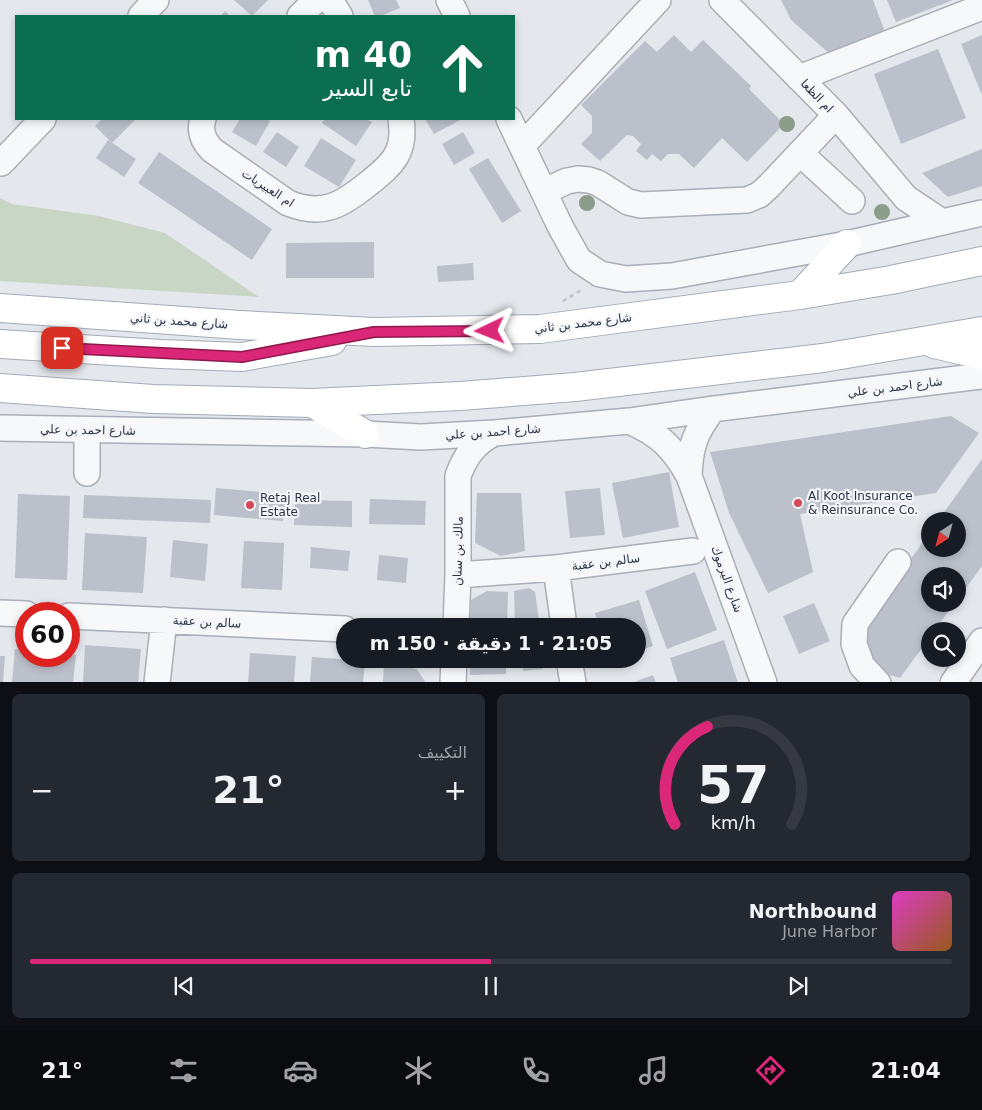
<!DOCTYPE html>
<html lang="ar">
<head>
<meta charset="utf-8">
<style>
	:root { --surface:#171b24; --page:#242831; --text:#f1f3f6; --muted:#9ea1a6; --line:#363941; --accent:#db2777 }
	body { margin:0; font-family:"DejaVu Sans","Noto Naskh Arabic",sans-serif; background:var(--page); color:var(--text); direction:rtl; height:100vh; display:flex; flex-direction:column; font-size:19px; white-space:nowrap }
	* { box-sizing:border-box; margin:0 }
	p { font-size:16px; color:var(--muted) }
	.icon { flex:none; width:28px; height:28px; fill:none; stroke:currentColor; stroke-width:2; stroke-linecap:round; stroke-linejoin:round }
	.map { position:relative; height:682px; overflow:hidden; direction:ltr }
	.sheet { display:flex; flex-direction:column; gap:12px; padding:12px; background:#0d0f14; flex:1 }
	.sheet>* { flex:none }
	.hud { position:absolute; left:15px; top:15px; width:500px; height:105px; border-radius:0px; box-shadow:0 2px 8px #0003; direction:rtl; background:#0b6e4f; color:#fff; overflow:hidden }
	.needle { width:32px; rotate:216deg }
	.fabs { position:absolute; left:921px; top:512px; display:grid; gap:10px }
	.fabs a { display:grid; place-items:center; width:45px; height:45px; border-radius:50%; background:var(--surface); box-shadow:0 2px 8px #0003; font-size:25px }
	.speed { position:absolute; left:15px; top:602px; display:flex; gap:10px; font-size:25px; font-weight:700; text-align:center }
	.speed>* { display:grid; place-content:center; width:65px; height:65px; border-radius:50%; background:var(--surface); box-shadow:0 2px 8px #0003; line-height:1 }
	.speed .limit { border:8px solid #d22; background:#fff; color:#111 }
	.pin { position:absolute; display:grid; place-items:center; width:42px; height:42px; color:#fff; margin:-21px; border-radius:10px; box-shadow:0 2px 8px #0006 }
	.me { position:absolute; width:55px; margin:-28px; rotate:268deg; stroke-linejoin:round; filter:drop-shadow(0 0 4px #0008) }
	.turn { display:flex; align-items:center; gap:18px; height:105px; padding:0 20px; font-size:22px }
	.turn .icon { width:65px; height:65px; stroke-width:2.5 }
	.turn b { display:block; font-size:35px; line-height:42px }
	.big { font-size:38px; font-weight:800; line-height:1.1 }
	.sheet .widget { flex:1; display:flex; flex-direction:column; justify-content:center; gap:8px; min-width:0; padding:0 18px; border-radius:8px; background:var(--page) }
	.sheet .dial { align-items:center; gap:0 }
	.dial svg { height:130px; overflow:visible; fill:none; stroke:var(--line); stroke-width:7; stroke-linecap:round; text-anchor:middle }
	.dial text { fill:var(--text); stroke:none }
	.song { display:flex; align-items:center; gap:15px }
	.cover { width:60px; height:60px; border-radius:8px; background:linear-gradient(135deg,hsl(310 70% 55%),hsl(30 70% 35%)) }
	.played { height:5px; border-radius:2px; background:linear-gradient(90deg,var(--accent) 50%,var(--line) 50%) }
	.keys { display:flex; justify-content:space-around; direction:ltr }
	.heat { display:flex; justify-content:space-between; align-items:center; font-size:28px; direction:ltr }
	.sheet .tiles { flex:1; display:grid; gap:12px; grid-template-columns:1fr 1fr }
	.widget:last-child { grid-column:span 2 }
	.trip { position:absolute; left:336px; top:618px; width:310px; height:50px; border-radius:25px; background:var(--surface); box-shadow:0 2px 8px #0003; font-weight:800; line-height:50px; text-align:center; direction:rtl }
	.menu { display:flex; height:80px; justify-content:space-around; align-items:center; background:#090b0e; color:var(--muted) }
	.menu .icon { width:35px; height:35px }
	.menu .current { color:var(--accent) }
	.menu b { font-size:22px; color:var(--text) }
	.map>svg:first-child { display:block }
	.green { fill:#c9d6c5 }
	.building { fill:#bbc0ca }
	.lines { fill:none; stroke-linecap:round; stroke-linejoin:round }
	.minor-casing { stroke:#a9aeb7; stroke-width:28 }
	.major-casing { stroke:#a3abb8; stroke-width:30 }
	.path { stroke:#c2c5cb; stroke-width:3; stroke-dasharray:4 4; stroke-linecap:butt }
	.minor { stroke:#f7f8fa; stroke-width:25 }
	.major { stroke:#fff; stroke-width:28 }
	.tree { fill:#899d89 }
	.route-casing { stroke:#8e194d; stroke-width:12 }
	.route { stroke:#db2777; stroke-width:9 }
	.poi-dot { fill:#d1495b; stroke:#f4f6f9; stroke-width:2 }
	.labels { text-anchor:middle; stroke-width:4.5; stroke-linejoin:round; paint-order:stroke }
	.street-label { font-size:12px; fill:#2b3445; stroke:#f4f6f9 }
	.poi-label { font-size:12px; fill:#2b3445; stroke:#f4f6f9; text-anchor:start }
</style>
</head>
<body>
<div class="map">
<svg width="982" height="683" viewBox="0 0 982 683">
	<rect width="100%" height="100%" fill="#e4e7ec"/>
	<!-- green -->
	<path class="green" d="M0,198l12,6 87,12 66,17 94,64 -259,-16z"/>
	<!-- building -->
	<path class="building" d="M234,0h34l-16,16z
		M368,0h28l4,8 -20,8h-5z
		M781,0h92l12,32 -55,22 -39,-34z
		M887,0h66l-57,22z
		M225,11l5,5h-9z
		M674,35l17,17 12,-12 48,46 -2,3 35,35 -37,38 -25,-24 -28,30 -15,-14h-11l-7,7 -9,-7 -5,6 -11,-9 5,-7 -8,-8 -6,-1 -27,26 -19,-17 11,-11v-17l-11,-11 64,-64 12,11z
		M982,35v60l-21,-51z
		M938,49l28,69 -65,26 -27,-70z
		M102,119h34l-24,24 -17,-17z
		M240,119h27l3,2 -14,25 -24,-14z
		M325,119h42l5,3 -16,24 -34,-23z
		M425,119h37l-28,15z
		M277,132l22,15 -13,20 -23,-15z
		M463,132l12,21 -21,12 -12,-21z
		M321,138l35,22 -17,27 -35,-21z
		M108,140l28,19 -12,18 -28,-19z
		M982,149v37l-34,11 -26,-24z
		M159,152l113,77 -20,31 -114,-77z
		M488,158l33,53 -19,12 -33,-54z
		M374,242v36h-88v-35z
		M473,263l1,17 -36,2 -1,-16z
		M951,416l28,17 -43,60 -136,21 13,58 -45,21 -39,-80 -19,-61z
		M982,459v107l-24,33v-23h-28v28h24l-20,27h-4v6l-30,41 -23,-7 -18,-39 71,-100v17h28v-28h-20z
		M669,472l10,55 -56,11 -11,-55z
		M216,488l70,6 -3,27 -69,-6z
		M600,488l5,47 -35,3 -5,-47z
		M477,493h44l4,58 -24,5 -26,-13z
		M18,494l52,2 -3,84 -52,-2z
		M84,495l127,5 -1,23 -127,-5z
		M370,499l56,2 -1,24 -56,-1z
		M295,500l57,1v26l-58,-2z
		M85,533l62,4 -4,56 -61,-3z
		M173,540l35,4 -3,37 -35,-4z
		M244,541l40,2 -2,47 -41,-2z
		M311,547l39,4 -2,20 -38,-3z
		M379,555l29,3 -2,25 -29,-3z
		M695,572l22,58 -50,19 -22,-58z
		M529,588l6,4 5,34h-25l-1,-35z
		M487,591l21,1 -1,34h-37l1,-26z
		M639,600l14,46 -15,5v-25h-39l-4,-13z
		M814,603l16,38 -31,13 -16,-38z
		M724,640l14,43h-60l-8,-25z
		M85,645l56,4 -3,34h-55z
		M15,649l11,1v6h43v-2l7,1 -3,28h-61z
		M250,653l46,3 -2,27h-46z
		M0,656h5l-2,27h-3z
		M312,657l53,4 -2,22h-53z
		M470,659h36v15l-36,1z
		M522,659h19l2,10 -20,2z
		M384,663l33,6 9,14h-43z
		M653,675l3,8h-22v-1z"/>
	<g class="lines">
		<defs>
			<path id="minor" d="M330,0l10,16
				M449,0l8,16
				M722,0l114,115 70,83 36,24
				M141,16l15,-16
				M300,16l16,-16
				M799,78l183,-71
				M203,119c-4,12 0,22 9,31l76,53c35,14 54,2 81,-20 24,-19 37,-31 32,-64
				M509,119l51,107 19,34 21,14 26,5 46,-3 175,-32 135,-31
				M522,146l136,-146
				M800,153l52,48
				M1,163l42,-44
				M545,191l22,-10 11,-2 11,1 9,3 30,19 13,3 106,-5 12,-5 10,-9 67,-71
				M629,421c30,13 44,26 60,55l75,207
				M0,428l365,6 56,3 73,-4 135,-12 84,-12 269,-33
				M87,430v43
				M689,476c1,-29 6,-44 24,-67
				M556,568l8,58
				M458,575l98,-7 137,-17
				M0,613l26,1
				M69,616l276,13
				M456,626l2,-51v-99c7,-20 17,-33 36,-43
				M569,659l4,24
				M157,683l7,-63
				M453,683l1,-24
				M878,683l-16,-17 -8,-22 1,-20 43,-62
				M953,683l29,-42"/>
			<path id="major" d="M800,295l47,-51
				M0,308l240,17 134,7 166,-3 260,-34 91,-15 91,-19
				M0,344l161,10 81,3 90,-16
				M934,344l48,11
				M0,388l153,11 159,4 148,-7 115,-9 248,-29 159,-27
				M312,403l53,31"/>
		</defs>
		<!-- minor casing -->
		<use href="#minor" class="minor-casing"/>
		<!-- major casing -->
		<use href="#major" class="major-casing"/>
		<!-- path -->
		<path class="path" d="M563,301l20,-12"/>
		<!-- minor -->
		<use href="#minor" class="minor"/>
		<!-- major -->
		<use href="#major" class="major"/>
	</g>
	<!-- trees -->
	<g class="tree">
		<circle cx="787" cy="124" r="8"/>
		<circle cx="587" cy="203" r="8"/>
		<circle cx="882" cy="212" r="8"/>
	</g>
	<g class="lines">
		<defs>
			<path id="route" d="M62,348l180,9 132,-25 116,-1"/>
		</defs>
		<!-- route casing -->
		<use href="#route" class="route-casing"/>
		<!-- route -->
		<use href="#route" class="route"/>
	</g>
	<!-- markers -->
	<g class="poi-dot">
		<circle cx="798" cy="503" r="5"/>
		<circle cx="250" cy="505" r="5"/>
	</g>
	<g class="labels">
		<!-- street labels -->
		<g class="street-label">
			<text transform="translate(817 96) rotate(46)" y="4">ام الظعا</text>
			<text transform="translate(268 188) rotate(33)" y="4">ام العبيريات</text>
			<text transform="translate(179 321) rotate(4)" y="4">شارع محمد بن ثاني</text>
			<text transform="translate(583 323) rotate(-7)" y="4">شارع محمد بن ثاني</text>
			<text transform="translate(895 387) rotate(-7)" y="4">شارع احمد بن علي</text>
			<text transform="translate(88 430) rotate(1)" y="4">شارع احمد بن علي</text>
			<text transform="translate(493 432) rotate(-4)" y="4">شارع احمد بن علي</text>
			<text transform="translate(458 551) rotate(-89)" y="4">مالك بن سنان</text>
			<text transform="translate(606 562) rotate(-7)" y="4">سالم بن عقبة</text>
			<text transform="translate(727 579) rotate(70)" y="4">شارع اليرموك</text>
			<text transform="translate(207 622) rotate(3)" y="4">سالم بن عقبة</text>
		</g>
		<!-- poi labels -->
		<g class="poi-label">
			<text x="808" y="500">Al Koot Insurance<tspan x="808" dy="14">&amp; Reinsurance Co.</tspan></text>
			<text x="260" y="502">Retaj Real<tspan x="260" dy="14">Estate</tspan></text>
		</g>
	</g>
</svg>
<div class="fabs">
<a><svg class="needle" viewBox="-14 -14 28 28"><path d="M0-13l5 13h-10z" fill="#e53935"/><path d="M0 13l5-13h-10z" fill="#9ea1a6"/></svg></a>
<a><svg class="icon" aria-label="sound" viewBox="0 0 24 24"><path d="M4 9h4l5-4v14l-5-4H4zM17 9q2 3 0 6"/></svg></a>
<a><svg class="icon" aria-label="search" viewBox="0 0 24 24"><circle cx="10" cy="10" r="6"/><path d="M15 15l6 6"/></svg></a>
</div>
<div class="speed"><div class="limit">60</div></div>
<div class="pin" style="left:62px;top:348px;background:#d93025"><svg class="icon" aria-label="arrive" viewBox="0 0 24 24"><path d="M6 21V4h12l-3 4 3 4H6"/></svg></div>
<svg class="me" style="left:490px;top:331px" viewBox="-20 -20 40 40"><path d="M0-17L14 15 0 8-14 15z" fill="#db2777" stroke="#fff" stroke-width="4"/></svg>
<div class="trip">21:05 · 1 دقيقة · 150 m</div>
<div class="hud">
<div class="turn"><svg class="icon" aria-label="ahead" viewBox="0 0 24 24"><path d="M12 20V5M6 11l6-6 6 6"/></svg><div><b>40 m</b>تابع السير</div></div>
</div>
</div>
<section class="sheet">
<div class="tiles">
<div class="widget dial"><svg viewBox="0 0 100 80">
<path d="M14 69A42 42 0 1 1 86 69"/>
<path d="M14 69A42 42 0 0 1 34 9" stroke="#db2777"/>
<text x="50" y="56" font-size="32" font-weight="700">57</text>
<text x="50" y="72" font-size="11">km/h</text>
</svg></div>
<div class="widget"><p>التكييف</p>
<div class="heat"><a>−</a><b class="big">21°</b><a>+</a></div>
</div>
<div class="widget">
<div class="song"><i class="cover"></i><div><b>Northbound</b><p>June Harbor</p></div></div>
<div class="played"></div>
<div class="keys"><svg class="icon" aria-label="previous" viewBox="0 0 24 24"><path d="M18 5L8 12l10 7zM5 5v14"/></svg><svg class="icon" aria-label="pause" viewBox="0 0 24 24"><path d="M8 5v14M16 5v14"/></svg><svg class="icon" aria-label="next" viewBox="0 0 24 24"><path d="M6 5l10 7-10 7zM19 5v14"/></svg></div>
</div>
</div>
</section>
<nav class="menu">
<b>21:04</b>
<svg class="icon current" aria-label="directions" viewBox="0 0 24 24"><path d="M12 3l9 9-9 9-9-9zM9 14v-3h6M13 9l2 2-2 2"/></svg>
<svg class="icon" aria-label="music" viewBox="0 0 24 24"><path d="M9 18V5l10-2v13"/><circle cx="6" cy="18" r="3"/><circle cx="16" cy="16" r="3"/></svg>
<svg class="icon" aria-label="phone" viewBox="0 0 24 24"><path d="M5 4h4l2 5-3 2q2 4 5 5l2-3 5 2v4C11 20 4 13 5 4z"/></svg>
<svg class="icon" aria-label="climate" viewBox="0 0 24 24"><path d="M12 3v18M4 7l16 10M4 17L20 7"/></svg>
<svg class="icon" aria-label="car" viewBox="0 0 24 24"><path d="M5 17H2v-5l4-1 3-4h7l3 4 3 1v5h-3M9 17h6M6 11h13"/><circle cx="7" cy="17" r="2"/><circle cx="17" cy="17" r="2"/></svg>
<svg class="icon" aria-label="filters" viewBox="0 0 24 24"><path d="M4 7h16M4 17h16"/><circle cx="9" cy="7" r="2"/><circle cx="15" cy="17" r="2"/></svg>
<b>21°</b>
</nav>
</body>
</html>
